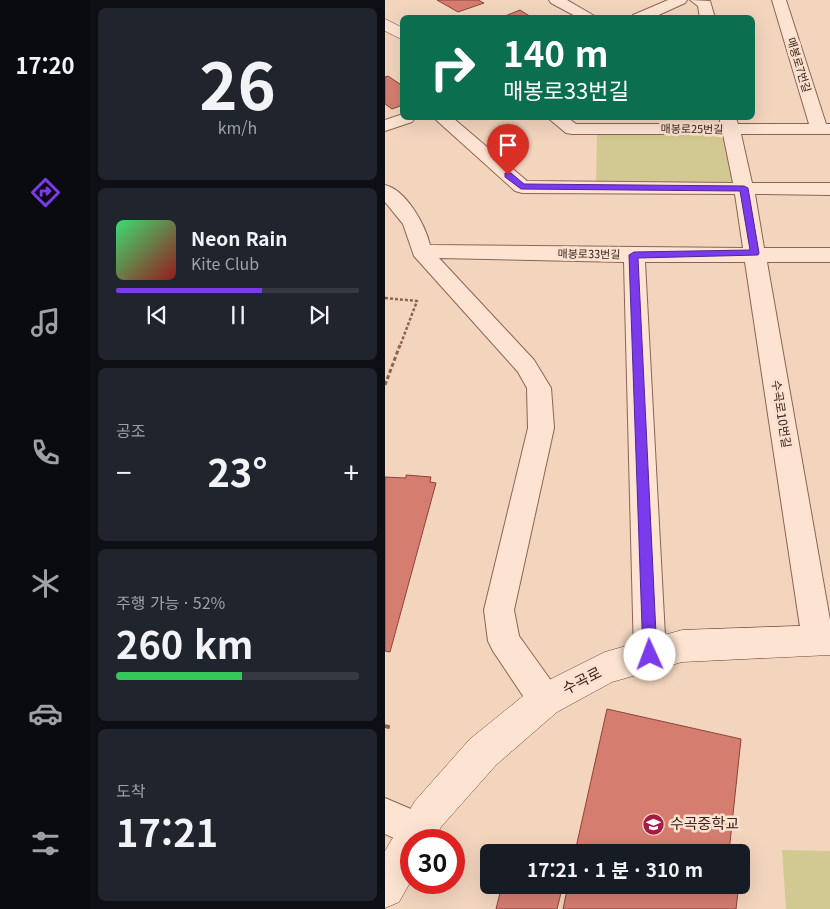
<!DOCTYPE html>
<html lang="ko">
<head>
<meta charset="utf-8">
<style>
	:root { --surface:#171b24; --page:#20242c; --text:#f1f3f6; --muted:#9ea1a6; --line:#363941; --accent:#7c3aed }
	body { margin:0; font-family:Georgia,"Noto Sans KR",serif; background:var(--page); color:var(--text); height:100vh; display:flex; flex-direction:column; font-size:19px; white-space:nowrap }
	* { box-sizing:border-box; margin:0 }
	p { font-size:16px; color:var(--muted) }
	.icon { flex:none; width:28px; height:28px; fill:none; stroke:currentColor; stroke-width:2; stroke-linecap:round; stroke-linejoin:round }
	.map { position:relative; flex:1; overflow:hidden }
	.sheet { display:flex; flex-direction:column; gap:8px; padding:8px; background:#0d0f14; width:295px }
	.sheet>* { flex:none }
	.banner { position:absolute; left:15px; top:15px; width:355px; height:105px; border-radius:8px; box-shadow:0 5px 20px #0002; background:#0b6e4f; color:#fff; overflow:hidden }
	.speed { position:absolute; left:15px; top:829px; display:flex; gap:10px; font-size:25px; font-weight:700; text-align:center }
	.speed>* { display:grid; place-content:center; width:65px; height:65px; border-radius:50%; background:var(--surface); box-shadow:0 5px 20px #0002; line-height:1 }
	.speed .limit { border:8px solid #d22; background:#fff; color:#111 }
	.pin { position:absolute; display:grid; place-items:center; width:42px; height:42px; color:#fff; margin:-51px -21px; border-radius:50% 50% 50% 0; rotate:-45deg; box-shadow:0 0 5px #0007 }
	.pin .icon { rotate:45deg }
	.me { position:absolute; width:55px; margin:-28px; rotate:358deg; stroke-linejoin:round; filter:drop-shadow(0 0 4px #0008) }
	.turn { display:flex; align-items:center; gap:18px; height:105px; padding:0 20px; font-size:22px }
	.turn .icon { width:65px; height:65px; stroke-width:2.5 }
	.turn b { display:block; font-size:35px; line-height:42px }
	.big { font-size:38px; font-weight:700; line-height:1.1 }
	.sheet .card { flex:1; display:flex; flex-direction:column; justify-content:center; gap:8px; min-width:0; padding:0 18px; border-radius:8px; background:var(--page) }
	.sheet .dial { align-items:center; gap:0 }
	.dial b { font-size:65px; line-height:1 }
	.song { display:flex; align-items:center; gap:15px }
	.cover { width:60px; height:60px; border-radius:8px; background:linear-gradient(135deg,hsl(140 70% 55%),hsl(0 70% 35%)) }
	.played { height:5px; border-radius:2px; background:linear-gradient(90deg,var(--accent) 60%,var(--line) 60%) }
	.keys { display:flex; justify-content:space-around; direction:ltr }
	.heat { display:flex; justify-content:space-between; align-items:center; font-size:28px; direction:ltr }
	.charge { height:8px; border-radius:4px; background:linear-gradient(90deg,#34c759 52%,var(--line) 0) }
	.trip { position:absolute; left:95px; top:844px; width:270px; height:50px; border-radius:8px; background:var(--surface); box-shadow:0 5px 20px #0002; font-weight:700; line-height:50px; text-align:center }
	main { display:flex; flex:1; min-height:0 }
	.menu { display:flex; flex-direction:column; width:90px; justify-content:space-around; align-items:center; background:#090b0e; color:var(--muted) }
	.menu .icon { width:35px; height:35px }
	.menu .current { color:var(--accent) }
	.menu b { font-size:22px; color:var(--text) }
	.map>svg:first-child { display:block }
	.green { fill:#d2c891 }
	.building { fill:#d57e70; stroke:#8f4238 }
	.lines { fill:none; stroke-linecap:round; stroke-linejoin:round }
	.street-casing { stroke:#8d6355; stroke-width:2 }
	.secondary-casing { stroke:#6f4438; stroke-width:1 }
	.path-far2 { stroke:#8d6355; stroke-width:2.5; stroke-dasharray:3 2; stroke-linecap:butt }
	.path-far1 { stroke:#8d6355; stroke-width:3; stroke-dasharray:4 2.5; stroke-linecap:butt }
	.path { stroke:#8d6355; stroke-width:4; stroke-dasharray:5 3; stroke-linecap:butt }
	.street { fill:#fde4d2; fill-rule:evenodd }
	.secondary { fill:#fde4d2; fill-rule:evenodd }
	.route { fill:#7c3aed; stroke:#51269a }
	.labels { text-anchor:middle; stroke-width:5; stroke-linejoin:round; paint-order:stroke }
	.far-street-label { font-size:11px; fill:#3b221b; stroke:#f9e1cf }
	.street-label { font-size:12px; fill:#3b221b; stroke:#f9e1cf }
	.near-street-label { font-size:15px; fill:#3b221b; stroke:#f9e1cf }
	.near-poi-label { font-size:15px; fill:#3b221b; stroke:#f9e1cf; text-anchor:start }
</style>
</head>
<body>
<main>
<nav class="menu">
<b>17:20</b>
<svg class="icon current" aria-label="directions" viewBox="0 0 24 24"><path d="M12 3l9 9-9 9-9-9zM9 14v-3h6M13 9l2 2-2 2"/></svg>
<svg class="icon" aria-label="music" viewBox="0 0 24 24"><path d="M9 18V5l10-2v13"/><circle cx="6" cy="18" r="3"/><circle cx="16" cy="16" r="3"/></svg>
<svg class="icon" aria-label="phone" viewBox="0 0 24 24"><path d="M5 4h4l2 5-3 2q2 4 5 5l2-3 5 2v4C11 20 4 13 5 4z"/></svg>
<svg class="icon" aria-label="climate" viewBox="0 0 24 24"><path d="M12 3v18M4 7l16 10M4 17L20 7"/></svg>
<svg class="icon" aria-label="car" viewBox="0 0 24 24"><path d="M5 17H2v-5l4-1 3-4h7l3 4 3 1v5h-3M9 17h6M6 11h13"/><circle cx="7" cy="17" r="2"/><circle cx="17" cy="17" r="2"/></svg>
<svg class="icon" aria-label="filters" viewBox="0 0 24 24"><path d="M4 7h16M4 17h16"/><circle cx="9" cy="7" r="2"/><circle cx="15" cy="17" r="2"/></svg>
</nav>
<section class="sheet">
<div class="card dial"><b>26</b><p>km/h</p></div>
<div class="card">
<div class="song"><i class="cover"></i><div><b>Neon Rain</b><p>Kite Club</p></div></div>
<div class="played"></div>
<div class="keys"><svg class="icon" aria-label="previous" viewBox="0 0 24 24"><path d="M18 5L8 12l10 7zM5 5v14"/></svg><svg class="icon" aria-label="pause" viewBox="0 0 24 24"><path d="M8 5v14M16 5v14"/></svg><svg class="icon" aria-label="next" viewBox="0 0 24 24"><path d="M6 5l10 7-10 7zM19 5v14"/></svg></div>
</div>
<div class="card"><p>공조</p>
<div class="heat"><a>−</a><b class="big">23°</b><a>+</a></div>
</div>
<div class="card"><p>주행 가능 · 52%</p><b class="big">260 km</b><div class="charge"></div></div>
<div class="card"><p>도착</p><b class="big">17:21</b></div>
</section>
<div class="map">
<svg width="445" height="909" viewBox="0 0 445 909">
	<rect width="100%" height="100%" fill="#f3d5be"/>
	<!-- green -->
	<path class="green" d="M212,132l117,2 9,5 11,42 -7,5 -131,-2z
		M397,850l48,1v58h-44z"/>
	<!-- building -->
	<path class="building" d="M52,0h41l6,3 -26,9z
		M135,10l13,8h-33z
		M3,76l15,10v19l-11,4 -7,-5v-27z
		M21,475l25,2 -1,5 6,1 -46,169 -5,-1v-174l21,1z
		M222,709l134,30 -12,113h-154z
		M117,885h61l-6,24h-61z
		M183,885h157l-1,3 14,4 -2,17h-173z"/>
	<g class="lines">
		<defs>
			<path id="street" d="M164,0h18l31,18h-19l-28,-15z
				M283,0h19l-2,3 -33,15h-21l2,-3z
				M305,0l20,1 5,17h-15l-2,-12z
				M387,0h14l40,124h4v10h-89l11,49h78v12l-75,-1 9,54h66v14h-63l63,358v28l-1,2 -11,5 -11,-5 -5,-10 -57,-378h-100l21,393 -5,11 -11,4 -11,-4 -5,-11 -10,-393 -185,-4 95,102 17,28 3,40 -40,182 5,26 38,53 4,11 -4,11 -12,5 -12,-5 -40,-60 -5,-10 -4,-31 44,-182 -1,-40 -9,-16 -104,-116 -11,-32 -18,-22v-17c21,5 40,39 45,60l313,3 -8,-54 -213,-1 -7,-2 -81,-73h19l74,63 206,2 -10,-49h-151l-6,-1 -18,-15h20l8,6h144v-6h16l2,6h71z
				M18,114v4h12l-3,4 -27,9v-11z
				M0,798l47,20 5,13 -4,9h-22v6l-26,-12z"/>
			<path id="secondary" d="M0,19l18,9v12l-18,-9z
				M445,625v30l-148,7 -70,20 -55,30 -61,53 -55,62 -7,13h-23v41l-12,21 -14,6v-57l30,-50 55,-62 63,-51 72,-36 77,-22z"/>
		</defs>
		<!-- street casing -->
		<use href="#street" class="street-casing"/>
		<!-- secondary casing -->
		<use href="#secondary" class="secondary-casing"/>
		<!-- path-far2 -->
		<path class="path-far2" d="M0,298l32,3 -17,45"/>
		<!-- path-far1 -->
		<path class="path-far1" d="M0,385l15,-40"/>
		<!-- path -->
		<path class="path" d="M0,726l7,2"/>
		<!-- street -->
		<use href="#street" class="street"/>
		<!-- secondary -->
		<use href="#secondary" class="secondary"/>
	</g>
	<!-- route -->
	<path class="route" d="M120,173h6l13,11 220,2 4,2 11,65 -1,2 -120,3 19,397 -2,5 -5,2 -5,-2 -2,-5 -14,-400 5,-3 116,-2 -10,-59 -219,-2 -16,-12z"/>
	<!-- icons -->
	<defs>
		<symbol id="school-disc" viewBox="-11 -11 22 22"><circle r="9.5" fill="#a31e44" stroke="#f9e1cf"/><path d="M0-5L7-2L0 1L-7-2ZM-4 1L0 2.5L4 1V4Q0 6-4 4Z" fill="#fff"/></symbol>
	</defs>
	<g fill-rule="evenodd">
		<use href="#school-disc" x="256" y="812" width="25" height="25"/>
	</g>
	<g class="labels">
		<!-- far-street labels -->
		<g class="far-street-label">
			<text transform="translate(414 65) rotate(73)" y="4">매봉로7번길</text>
			<text transform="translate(307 129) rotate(1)" y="4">매봉로25번길</text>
			<text transform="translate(204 254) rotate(1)" y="4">매봉로33번길</text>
		</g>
		<!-- street labels -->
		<g class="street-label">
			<text transform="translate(396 414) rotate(81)" y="4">수곡로10번길</text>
		</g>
		<!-- near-street labels -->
		<g class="near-street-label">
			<text transform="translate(197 681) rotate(-27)" y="5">수곡로</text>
		</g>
		<!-- near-poi labels -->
		<g class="near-poi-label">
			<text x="285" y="829">수곡중학교</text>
		</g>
	</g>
</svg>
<div class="speed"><div class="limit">30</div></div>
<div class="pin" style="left:123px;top:175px;background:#d93025"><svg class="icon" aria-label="arrive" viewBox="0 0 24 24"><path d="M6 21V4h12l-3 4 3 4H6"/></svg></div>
<svg class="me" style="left:265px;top:655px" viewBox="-20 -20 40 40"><circle r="19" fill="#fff"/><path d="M0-13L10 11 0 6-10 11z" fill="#7c3aed"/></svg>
<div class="trip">17:21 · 1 분 · 310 m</div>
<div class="banner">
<div class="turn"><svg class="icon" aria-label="right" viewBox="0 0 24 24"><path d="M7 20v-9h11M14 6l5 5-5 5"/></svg><div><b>140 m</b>매봉로33번길</div></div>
</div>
</div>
</main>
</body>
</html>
